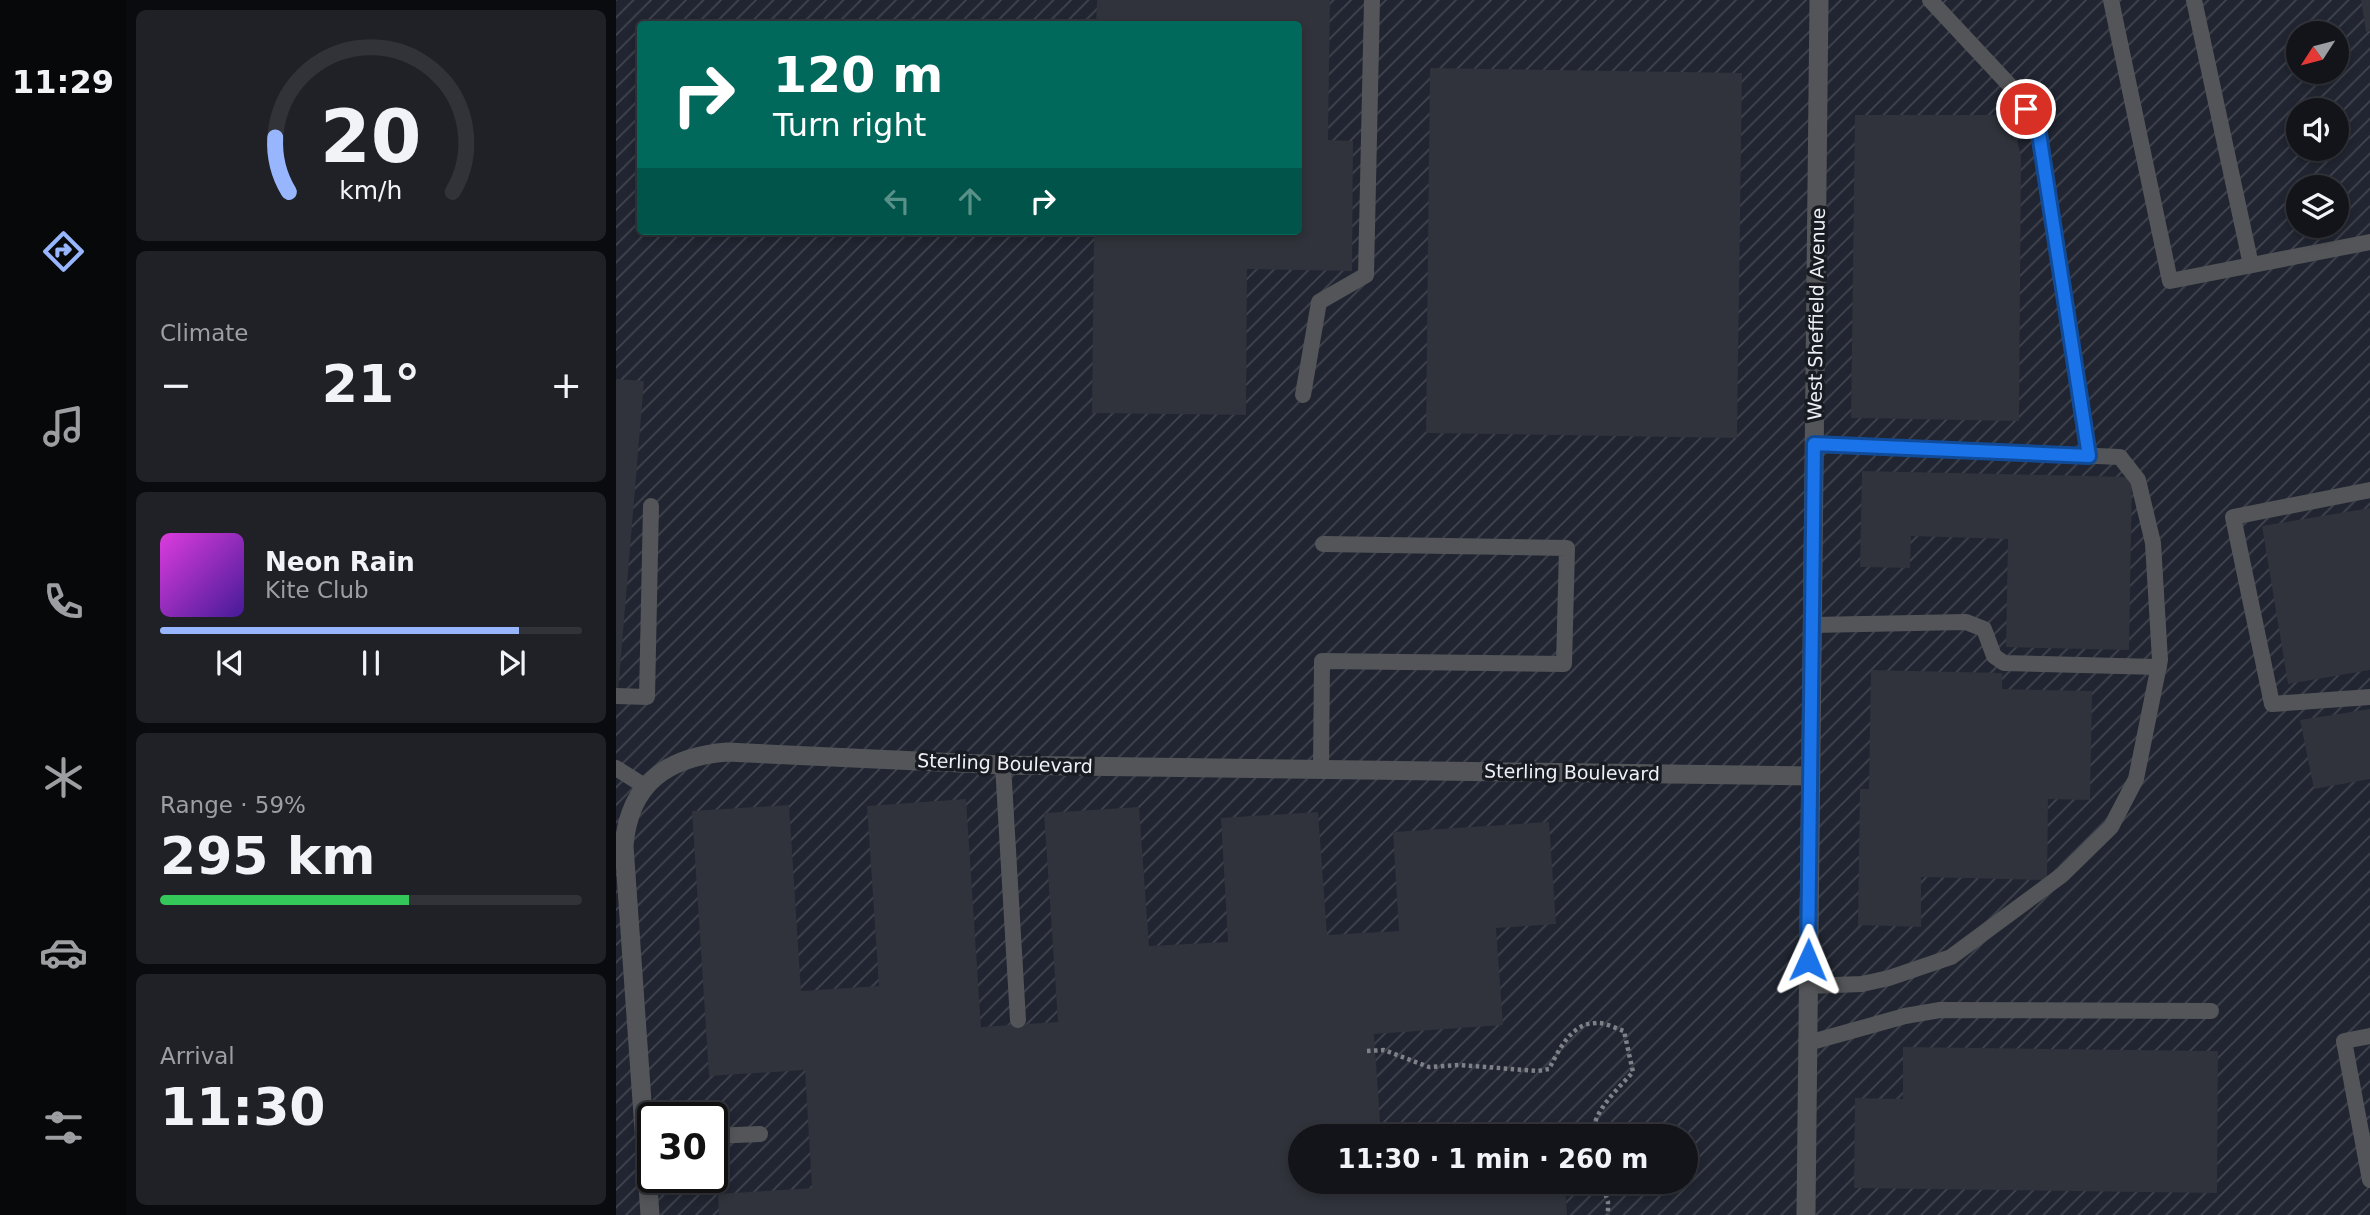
<!DOCTYPE html>
<html lang="en">
<head>
<meta charset="utf-8">
<style>
	:root { --surface:#12141a; --page:#1f2127; --text:#f1f3f6; --muted:#9c9ea2; --line:#313339; --accent:#97b6fd }
	body { margin:0; font-family:"DejaVu Sans",sans-serif; background:var(--page); color:var(--text); height:100vh; display:flex; flex-direction:column; font-size:26px; white-space:nowrap }
	* { box-sizing:border-box; margin:0 }
	p { font-size:23px; color:var(--muted) }
	.icon { flex:none; width:38px; height:38px; fill:none; stroke:currentColor; stroke-width:2; stroke-linecap:round; stroke-linejoin:round }
	.map { position:relative; flex:1; overflow:hidden }
	.drawer { display:flex; flex-direction:column; gap:10px; padding:10px; background:#0a0b0e; width:490px }
	.drawer>* { flex:none }
	.top-card { position:absolute; left:21px; top:21px; width:665px; height:214px; border-radius:7px; box-shadow:0 4px 10px #0003,0 0 0 2px var(--line); background:#00695c; color:#fff; overflow:hidden }
	.needle { width:46px; rotate:234deg }
	.controls { position:absolute; left:1670px; top:21px; display:grid; gap:14px }
	.controls a { display:grid; place-items:center; width:63px; height:63px; border-radius:50%; background:var(--surface); box-shadow:0 4px 10px #0003,0 0 0 2px var(--line); font-size:35px }
	.speed { position:absolute; left:21px; top:1102px; display:flex; gap:14px; font-size:35px; font-weight:700; text-align:center }
	.speed>* { display:grid; place-content:center; width:91px; height:91px; border-radius:50%; background:var(--surface); box-shadow:0 4px 10px #0003,0 0 0 2px var(--line); line-height:1 }
	.speed .limit { border:4px solid #111; border-radius:10px; background:#fff; color:#111 }
	.pin { position:absolute; display:grid; place-items:center; width:60px; height:60px; color:#fff; margin:-30px; border:4px solid #fff; border-radius:50%; box-shadow:0 2px 7px #0007 }
	.me { position:absolute; width:77px; margin:-38px; rotate:1deg; stroke-linejoin:round; filter:drop-shadow(0 0 5px #0008) }
	.turn { display:flex; align-items:center; gap:24px; height:147px; padding:0 21px; font-size:32px }
	.turn .icon { width:91px; height:91px; stroke-width:2.5 }
	.turn b { display:block; font-size:49px; line-height:60px }
	.lanes { display:flex; align-items:center; height:66px; padding:0 21px; background:#0003; justify-content:center; gap:35px; direction:ltr }
	.lanes .off { opacity:.35 }
	.big { font-size:52px; font-weight:700; line-height:1.1 }
	.drawer .card { flex:1; display:flex; flex-direction:column; justify-content:center; gap:10px; min-width:0; padding:0 24px; border-radius:10px; background:var(--page) }
	.drawer .dial { align-items:center; gap:0 }
	.dial svg { height:182px; overflow:visible; fill:none; stroke:var(--line); stroke-width:7; stroke-linecap:round; text-anchor:middle }
	.dial text { fill:var(--text); stroke:none }
	.song { display:flex; align-items:center; gap:21px }
	.cover { width:84px; height:84px; border-radius:10px; background:linear-gradient(135deg,hsl(300 70% 55%),hsl(260 70% 35%)) }
	.played { height:7px; border-radius:4px; background:linear-gradient(90deg,var(--accent) 85%,var(--line) 85%) }
	.keys { display:flex; justify-content:space-around; direction:ltr }
	.heat { display:flex; justify-content:space-between; align-items:center; font-size:38px; direction:ltr }
	.charge { height:10px; border-radius:5px; background:linear-gradient(90deg,#34c759 59%,var(--line) 0) }
	.trip { position:absolute; left:672px; top:1124px; width:410px; height:70px; border-radius:35px; background:var(--surface); box-shadow:0 4px 10px #0003,0 0 0 2px var(--line); font-weight:700; line-height:70px; text-align:center }
	main { display:flex; flex:1; min-height:0 }
	.tabs { display:flex; flex-direction:column; width:126px; justify-content:space-around; align-items:center; background:#07080a; color:var(--muted) }
	.tabs .icon { width:49px; height:49px }
	.tabs .active { color:var(--accent) }
	.tabs b { font-size:32px; color:var(--text) }
	.map>svg:first-child { display:block }
	.industrial { fill:url(#industrial-furrows); fill-rule:evenodd }
	.building { fill:#30333b }
	.lines { fill:none; stroke-linecap:round; stroke-linejoin:round }
	.path { stroke:#7e8187; stroke-width:4.5; stroke-dasharray:3.5 3.5; stroke-linecap:butt }
	.service { stroke:#535558; stroke-width:16 }
	.minor { stroke:#535558; stroke-width:19 }
	.route-casing { stroke:#114b97; stroke-width:18 }
	.route { stroke:#1a73e8; stroke-width:12 }
	.labels { text-anchor:middle; stroke-width:7; stroke-linejoin:round; paint-order:stroke }
	.street-label { font-size:19px; fill:#eef0f5; stroke:#181b22 }
</style>
</head>
<body>
<main>
<nav class="tabs">
<b>11:29</b>
<svg class="icon active" aria-label="directions" viewBox="0 0 24 24"><path d="M12 3l9 9-9 9-9-9zM9 14v-3h6M13 9l2 2-2 2"/></svg>
<svg class="icon" aria-label="music" viewBox="0 0 24 24"><path d="M9 18V5l10-2v13"/><circle cx="6" cy="18" r="3"/><circle cx="16" cy="16" r="3"/></svg>
<svg class="icon" aria-label="phone" viewBox="0 0 24 24"><path d="M5 4h4l2 5-3 2q2 4 5 5l2-3 5 2v4C11 20 4 13 5 4z"/></svg>
<svg class="icon" aria-label="climate" viewBox="0 0 24 24"><path d="M12 3v18M4 7l16 10M4 17L20 7"/></svg>
<svg class="icon" aria-label="car" viewBox="0 0 24 24"><path d="M5 17H2v-5l4-1 3-4h7l3 4 3 1v5h-3M9 17h6M6 11h13"/><circle cx="7" cy="17" r="2"/><circle cx="17" cy="17" r="2"/></svg>
<svg class="icon" aria-label="filters" viewBox="0 0 24 24"><path d="M4 7h16M4 17h16"/><circle cx="9" cy="7" r="2"/><circle cx="15" cy="17" r="2"/></svg>
</nav>
<section class="drawer">
<div class="card dial"><svg viewBox="0 0 100 80">
<path d="M14 69A42 42 0 1 1 86 69"/>
<path d="M14 69A42 42 0 0 1 8 45" stroke="#97b6fd"/>
<text x="50" y="56" font-size="32" font-weight="700">20</text>
<text x="50" y="72" font-size="11">km/h</text>
</svg></div>
<div class="card"><p>Climate</p>
<div class="heat"><a>−</a><b class="big">21°</b><a>+</a></div>
</div>
<div class="card">
<div class="song"><i class="cover"></i><div><b>Neon Rain</b><p>Kite Club</p></div></div>
<div class="played"></div>
<div class="keys"><svg class="icon" aria-label="previous" viewBox="0 0 24 24"><path d="M18 5L8 12l10 7zM5 5v14"/></svg><svg class="icon" aria-label="pause" viewBox="0 0 24 24"><path d="M8 5v14M16 5v14"/></svg><svg class="icon" aria-label="next" viewBox="0 0 24 24"><path d="M6 5l10 7-10 7zM19 5v14"/></svg></div>
</div>
<div class="card"><p>Range · 59%</p><b class="big">295 km</b><div class="charge"></div></div>
<div class="card"><p>Arrival</p><b class="big">11:30</b></div>
</section>
<div class="map">
<svg width="1754" height="1215" viewBox="0 0 1754 1215">
	<defs>
		<pattern id="industrial-furrows" width="10" height="10" patternUnits="userSpaceOnUse" patternTransform="scale(1.75)"><rect width="10" height="10" fill="#202531"/><path d="M-1 1l2-2M0 10L10 0M9 11l2-2" fill="none" stroke="#41454f"/></pattern>
	</defs>
	<rect width="100%" height="100%" fill="#181b22"/>
	<!-- industrial -->
	<path class="industrial" d="M0,0h1754v1215h-1754zM24,24h658v207h-658zM1682,33h38v39h-38zM1682,110h38v39h-38zM1682,187h38v39h-38zM37,1118h59v60h-59zM684,1136h385v45h-385z"/>
	<!-- building -->
	<path class="building" d="M481,0h233l-2,140 25,1 -1,130 -105,-2 -1,146 -154,-2 2,-182h204v-207h-202z
		M1745,0h9v31l-4,1z
		M814,68l312,5 -5,365 -311,-5z
		M1239,115h156l10,41 -2,265 -168,-3z
		M0,379l28,2 -26,311h-2z
		M1246,471l270,6 -3,173 -123,-3 2,-108 -97,-3 -1,32 -50,-1z
		M1754,508v162l-82,14 -26,-158z
		M1255,670l131,3v16l90,2 -2,109 -42,-1 -1,81 -126,-3v50l-63,-2 2,-136h9z
		M1754,709v70l-56,10 -14,-69z
		M350,799l15,228 77,-5 -14,-209 95,-6 10,139 79,-4 -7,-124 97,-6 9,123 72,-4 -6,-99 156,-10 7,102 -60,4 7,97 -129,9 7,102h-81v45h265l2,34h-848l-1,-21 94,-6 -7,-118 -96,6 -17,-265 97,-6 12,186 78,-5 -12,-180z
		M1287,1047l315,4 -1,142 -363,-5 1,-90 48,1z
		M946,1129v7h-78v-2z"/>
	<g class="lines">
		<!-- path -->
		<path class="path" d="M751,1051l17,-1 45,17 30,-2 79,6 11,-2c10,-19 22,-46 47,-46 8,-1 19,5 28,8l9,41c-17,19 -39,38 -41,64
			M985,1181l7,21v13"/>
		<!-- service -->
		<path class="service" d="M1314,0l85,91 23,36 51,329
			M1495,0l59,281 200,-39
			M1578,0l57,265
			M687,395l16,-93 47,-27 6,-275
			M1754,490l-137,27 39,187 98,-7
			M1196,625l154,-3 18,7 10,27 10,7 155,4
			M0,696l31,1 4,-191
			M387,765l15,255
			M0,768l30,19
			M705,769l1,-108 242,3 3,-116 -244,-4
			M1192,986l54,-2 27,-6 62,-21 111,-82 49,-48 25,-48 24,-119 -7,-117 -15,-63 -18,-23 -306,-13
			M1754,1036l-26,5 26,139
			M1192,1043l97,-27 35,-6 271,1
			M96,1136l48,-2"/>
		<!-- minor -->
		<path class="minor" d="M34,1215l-26,-369c5,-63 43,-89 103,-94l276,13 807,11
			M1190,1215l13,-1215"/>
	</g>
	<g class="lines">
		<defs>
			<path id="route" d="M1192,960l6,-516 275,12 -51,-329 -12,-18"/>
		</defs>
		<!-- route casing -->
		<use href="#route" class="route-casing"/>
		<!-- route -->
		<use href="#route" class="route"/>
	</g>
	<g class="labels">
		<!-- street labels -->
		<g class="street-label">
			<text transform="translate(1200 314) rotate(-89)" y="7">West Sheffield Avenue</text>
			<text transform="translate(389 763) rotate(2)" y="7">Sterling Boulevard</text>
			<text transform="translate(956 772) rotate(1)" y="7">Sterling Boulevard</text>
		</g>
	</g>
</svg>
<div class="controls">
<a><svg class="needle" viewBox="-14 -14 28 28"><path d="M0-13l5 13h-10z" fill="#e53935"/><path d="M0 13l5-13h-10z" fill="#9c9ea2"/></svg></a>
<a><svg class="icon" aria-label="sound" viewBox="0 0 24 24"><path d="M4 9h4l5-4v14l-5-4H4zM17 9q2 3 0 6"/></svg></a>
<a><svg class="icon" aria-label="layers" viewBox="0 0 24 24"><path d="M12 4l9 5-9 5-9-5zM3 14l9 5 9-5"/></svg></a>
</div>
<div class="speed"><div class="limit">30</div></div>
<div class="pin" style="left:1410px;top:109px;background:#d93025"><svg class="icon" aria-label="arrive" viewBox="0 0 24 24"><path d="M6 21V4h12l-3 4 3 4H6"/></svg></div>
<svg class="me" style="left:1192px;top:960px" viewBox="-20 -20 40 40"><path d="M0-17L14 15 0 8-14 15z" fill="#1a73e8" stroke="#fff" stroke-width="4"/></svg>
<div class="trip">11:30 · 1 min · 260 m</div>
<div class="top-card">
<div class="turn"><svg class="icon" aria-label="right" viewBox="0 0 24 24"><path d="M7 20v-9h11M14 6l5 5-5 5"/></svg><div><b>120 m</b>Turn right</div></div>
<div class="lanes"><svg class="icon off" aria-label="left" viewBox="0 0 24 24"><path d="M17 20v-9H6M10 6l-5 5 5 5"/></svg><svg class="icon off" aria-label="ahead" viewBox="0 0 24 24"><path d="M12 20V5M6 11l6-6 6 6"/></svg><svg class="icon" aria-label="right" viewBox="0 0 24 24"><path d="M7 20v-9h11M14 6l5 5-5 5"/></svg></div>
</div>
</div>
</main>
</body>
</html>
